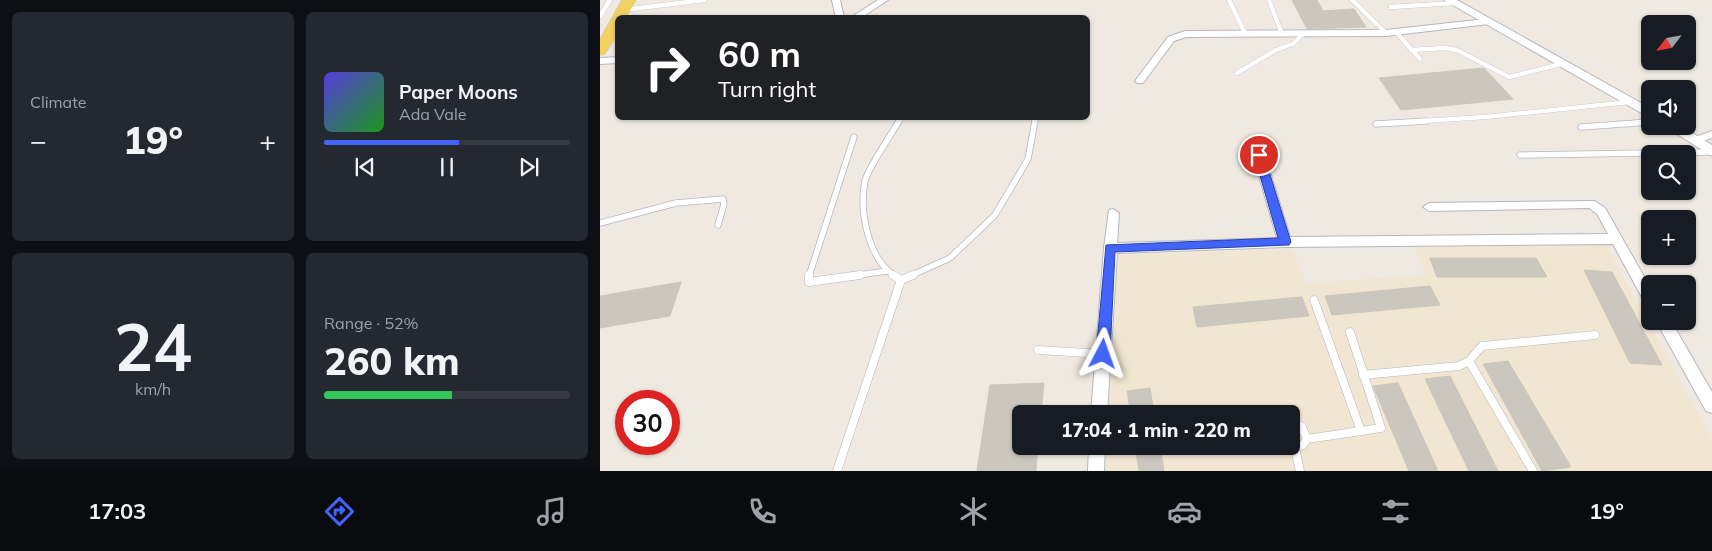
<!DOCTYPE html>
<html lang="en">
<head>
<meta charset="utf-8">
<style>
	:root { --surface:#171b24; --page:#242831; --text:#f1f3f6; --muted:#9ea1a6; --line:#363941; --accent:#4264fb }
	body { margin:0; font-family:Mulish,sans-serif; background:var(--page); color:var(--text); height:100vh; display:flex; flex-direction:column; font-size:19px; white-space:nowrap }
	* { box-sizing:border-box; margin:0 }
	p { font-size:16px; color:var(--muted) }
	.icon { flex:none; width:28px; height:28px; fill:none; stroke:currentColor; stroke-width:2; stroke-linecap:round; stroke-linejoin:round }
	.map { position:relative; flex:1; overflow:hidden }
	.panel { display:flex; flex-direction:column; gap:12px; padding:12px; background:#0d0f14; width:600px }
	.panel>* { flex:none }
	.guide { position:absolute; left:15px; top:15px; width:475px; height:105px; border-radius:8px; box-shadow:0 1px 4px #0004; background:#202124; color:#fff; overflow:hidden }
	.needle { width:32px; rotate:239deg }
	.buttons { position:absolute; left:1041px; top:15px; display:grid; gap:10px }
	.buttons a { display:grid; place-items:center; width:55px; height:55px; border-radius:8px; background:var(--surface); box-shadow:0 1px 4px #0004; font-size:25px }
	.speed { position:absolute; left:15px; top:390px; display:flex; gap:10px; font-size:25px; font-weight:700; text-align:center }
	.speed>* { display:grid; place-content:center; width:65px; height:65px; border-radius:50%; background:var(--surface); box-shadow:0 1px 4px #0004; line-height:1 }
	.speed .limit { border:8px solid #d22; background:#fff; color:#111 }
	.pin { position:absolute; display:grid; place-items:center; width:42px; height:42px; color:#fff; margin:-21px; border:2px solid #fff; border-radius:50%; box-shadow:0 1px 5px #0007 }
	.me { position:absolute; width:55px; margin:-28px; rotate:4deg; stroke-linejoin:round; filter:drop-shadow(0 0 4px #0008) }
	.turn { display:flex; align-items:center; gap:18px; height:105px; padding:0 20px; font-size:22px }
	.turn .icon { width:65px; height:65px; stroke-width:2.5 }
	.turn b { display:block; font-size:35px; line-height:42px }
	.big { font-size:38px; font-weight:800; line-height:1.1 }
	.panel .tile { flex:1; display:flex; flex-direction:column; justify-content:center; gap:8px; min-width:0; padding:0 18px; border-radius:8px; background:var(--page) }
	.panel .dial { align-items:center; gap:0 }
	.dial b { font-size:65px; line-height:1 }
	.song { display:flex; align-items:center; gap:15px }
	.cover { width:60px; height:60px; border-radius:8px; background:linear-gradient(135deg,hsl(250 70% 55%),hsl(120 70% 35%)) }
	.played { height:5px; border-radius:2px; background:linear-gradient(90deg,var(--accent) 55%,var(--line) 55%) }
	.keys { display:flex; justify-content:space-around; direction:ltr }
	.heat { display:flex; justify-content:space-between; align-items:center; font-size:28px; direction:ltr }
	.charge { height:8px; border-radius:4px; background:linear-gradient(90deg,#34c759 52%,var(--line) 0) }
	.panel .tiles { flex:1; display:grid; gap:12px; grid-template-columns:repeat(2,1fr) }
	.trip { position:absolute; left:412px; top:405px; width:288px; height:50px; border-radius:8px; background:var(--surface); box-shadow:0 1px 4px #0004; font-weight:800; line-height:50px; text-align:center }
	.tab-bar { display:flex; height:80px; justify-content:space-around; align-items:center; background:#090b0e; color:var(--muted) }
	.tab-bar .icon { width:35px; height:35px }
	.tab-bar .on { color:var(--accent) }
	.tab-bar b { font-size:22px; color:var(--text) }
	main { display:flex; flex:1; min-height:0 }
	.map>svg:first-child { display:block }
	.education { fill:#f0e6d1 }
	.building { fill:#cbc7bf; stroke:#cbc5ba }
	.lines { fill:none; stroke-linecap:round; stroke-linejoin:round }
	.service-far2-casing { stroke:#b4b7c1; stroke-width:5 }
	.service-far1-casing { stroke:#b4b7c1; stroke-width:7 }
	.service-casing { stroke:#b4b7c1; stroke-width:9 }
	.minor-casing { stroke:#b4b7c1; stroke-width:2 }
	.tertiary-casing { stroke:#b4b7c1; stroke-width:2 }
	.primary-casing { stroke:#c9c9c9; stroke-width:1 }
	.service-far2 { stroke:#fff; stroke-width:4.5 }
	.service-far1 { stroke:#fff; stroke-width:5.5 }
	.service { stroke:#fff; stroke-width:8 }
	.minor { fill:#fff; fill-rule:evenodd }
	.tertiary { fill:#fff; fill-rule:evenodd }
	.primary { fill:#f2d163; fill-rule:evenodd }
	.route { fill:#4264fb; stroke:#2b41a3 }
</style>
</head>
<body>
<main>
<section class="panel">
<div class="tiles">
<div class="tile"><p>Climate</p>
<div class="heat"><a>−</a><b class="big">19°</b><a>+</a></div>
</div>
<div class="tile">
<div class="song"><i class="cover"></i><div><b>Paper Moons</b><p>Ada Vale</p></div></div>
<div class="played"></div>
<div class="keys"><svg class="icon" aria-label="previous" viewBox="0 0 24 24"><path d="M18 5L8 12l10 7zM5 5v14"/></svg><svg class="icon" aria-label="pause" viewBox="0 0 24 24"><path d="M8 5v14M16 5v14"/></svg><svg class="icon" aria-label="next" viewBox="0 0 24 24"><path d="M6 5l10 7-10 7zM19 5v14"/></svg></div>
</div>
<div class="tile dial"><b>24</b><p>km/h</p></div>
<div class="tile"><p>Range · 52%</p><b class="big">260 km</b><div class="charge"></div></div>
</div>
</section>
<div class="map">
<svg width="1112" height="471" viewBox="0 0 1112 471">
	<rect width="100%" height="100%" fill="#efe9e1"/>
	<!-- education -->
	<path class="education" d="M1005,243l107,196v32h-607l2,-25h184v-32h-182l9,-159 175,-5 13,33 120,-8 -12,-30z"/>
	<!-- building -->
	<path class="building" d="M692,0h25l6,11 31,-2 12,18 -59,2z
		M884,68l29,31 -112,11 -22,-32z
		M830,258h106l11,19h-110z
		M984,270l28,2 50,93 -32,-2z
		M81,282l-11,34 -70,12v-32z
		M830,286l10,19 -108,10 -7,-19z
		M702,297l7,19 -112,11 -4,-20z
		M908,361l63,106 -29,4 -59,-107z
		M850,376l48,95h-29l-44,-92z
		M444,383l-3,31h-20v32h17l-2,25h-59l13,-86z
		M798,383l40,88h-29l-36,-85z
		M550,388l4,26h-23l-4,-23z
		M535,446h25l4,25h-25z"/>
	<g class="lines">
		<defs>
			<path id="service-far2" d="M629,0l16,33
				M669,0l13,34
				M752,0l34,33
				M791,7l64,-4
				M23,10l81,-10
				M0,16l10,-16
				M796,32l24,27
				M811,50l33,-2 13,2 52,27 52,-13
				M637,73l39,-23 17,-6 10,-10
				M299,122l2,-4
				M434,122l1,-4
				M808,122l77,-5 144,-15"/>
			<path id="service-far1" d="M776,124l51,-3
				M981,127l69,-5
				M920,155l192,-3
				M0,223l76,-20 47,-4 1,5 -6,21
				M209,276l45,-139
				M251,276l36,-5
				M295,276c-27,-17 -36,-65 -30,-95 3,-13 26,-46 34,-60
				M310,276l40,-18 45,-43 33,-56 7,-38"/>
			<path id="service" d="M209,275v7l51,-7
				M293,275l8,5
				M714,300l47,131
				M438,350l65,4
				M869,361l64,110
				M763,375l96,-9 10,-5 13,-15 113,-11
				M691,422l11,5 5,12 -4,6 -8,3 -4,-2
				M707,439l74,-11 -31,-96
				M695,448l5,23
				M237,471l64,-191 12,-5"/>
			<path id="minor" d="M232,0h8l4,18h-8z
				M278,0h10l-27,18h-11z
				M886,19l4,3 -1,2 -103,12 -200,1 -12,4 -31,42h-6l-2,-2 33,-44 17,-6 201,-1z
				M18,57v6l-18,1v-6z
				M1112,131v7l-16,5 -5,-3 1,-2z
				M659,151l6,4 25,82 318,-3 -11,-20 -8,-6 -160,3 -6,-4 6,-4 166,-2 10,7 45,79v18l-5,-2 -32,-59 -328,3 -168,6 -10,161h-16l13,-166 5,-38 4,-1 6,4 -2,30 160,-5 -24,-83z
				M1056,321h15l41,71v21l-6,-2z
				M489,446h16l-1,25h-16z"/>
			<path id="tertiary" d="M844,0h13l193,108v10z
				M1064,126h17l31,19v11z"/>
			<path id="primary" d="M22,0h14l-10,18h-8v16l-13,20 -5,1v-16z"/>
		</defs>
		<!-- service-far2 casing -->
		<use href="#service-far2" class="service-far2-casing"/>
		<!-- service-far1 casing -->
		<use href="#service-far1" class="service-far1-casing"/>
		<!-- service casing -->
		<use href="#service" class="service-casing"/>
		<!-- minor casing -->
		<use href="#minor" class="minor-casing"/>
		<!-- tertiary casing -->
		<use href="#tertiary" class="tertiary-casing"/>
		<!-- primary casing -->
		<use href="#primary" class="primary-casing"/>
		<!-- service-far2 -->
		<use href="#service-far2" class="service-far2"/>
		<!-- service-far1 -->
		<use href="#service-far1" class="service-far1"/>
		<!-- service -->
		<use href="#service" class="service"/>
		<!-- minor -->
		<use href="#minor" class="minor"/>
		<!-- tertiary -->
		<use href="#tertiary" class="tertiary"/>
		<!-- primary -->
		<use href="#primary" class="primary"/>
	</g>
	<!-- route -->
	<path class="route" d="M659,152l5,3 27,87 -2,3 -174,7 -5,102 -2,4h-10l-2,-4 10,-109 172,-7 -24,-83z"/>
</svg>
<div class="buttons">
<a><svg class="needle" viewBox="-14 -14 28 28"><path d="M0-13l5 13h-10z" fill="#e53935"/><path d="M0 13l5-13h-10z" fill="#9ea1a6"/></svg></a>
<a><svg class="icon" aria-label="sound" viewBox="0 0 24 24"><path d="M4 9h4l5-4v14l-5-4H4zM17 9q2 3 0 6"/></svg></a>
<a><svg class="icon" aria-label="search" viewBox="0 0 24 24"><circle cx="10" cy="10" r="6"/><path d="M15 15l6 6"/></svg></a>
<a>+</a>
<a>−</a>
</div>
<div class="speed"><div class="limit">30</div></div>
<div class="pin" style="left:659px;top:155px;background:#d93025"><svg class="icon" aria-label="arrive" viewBox="0 0 24 24"><path d="M6 21V4h12l-3 4 3 4H6"/></svg></div>
<svg class="me" style="left:503px;top:354px" viewBox="-20 -20 40 40"><path d="M0-17L14 15 0 8-14 15z" fill="#4264fb" stroke="#fff" stroke-width="4"/></svg>
<div class="trip">17:04 · 1 min · 220 m</div>
<div class="guide">
<div class="turn"><svg class="icon" aria-label="right" viewBox="0 0 24 24"><path d="M7 20v-9h11M14 6l5 5-5 5"/></svg><div><b>60 m</b>Turn right</div></div>
</div>
</div>
</main>
<nav class="tab-bar">
<b>17:03</b>
<svg class="icon on" aria-label="directions" viewBox="0 0 24 24"><path d="M12 3l9 9-9 9-9-9zM9 14v-3h6M13 9l2 2-2 2"/></svg>
<svg class="icon" aria-label="music" viewBox="0 0 24 24"><path d="M9 18V5l10-2v13"/><circle cx="6" cy="18" r="3"/><circle cx="16" cy="16" r="3"/></svg>
<svg class="icon" aria-label="phone" viewBox="0 0 24 24"><path d="M5 4h4l2 5-3 2q2 4 5 5l2-3 5 2v4C11 20 4 13 5 4z"/></svg>
<svg class="icon" aria-label="climate" viewBox="0 0 24 24"><path d="M12 3v18M4 7l16 10M4 17L20 7"/></svg>
<svg class="icon" aria-label="car" viewBox="0 0 24 24"><path d="M5 17H2v-5l4-1 3-4h7l3 4 3 1v5h-3M9 17h6M6 11h13"/><circle cx="7" cy="17" r="2"/><circle cx="17" cy="17" r="2"/></svg>
<svg class="icon" aria-label="filters" viewBox="0 0 24 24"><path d="M4 7h16M4 17h16"/><circle cx="9" cy="7" r="2"/><circle cx="15" cy="17" r="2"/></svg>
<b>19°</b>
</nav>
</body>
</html>
